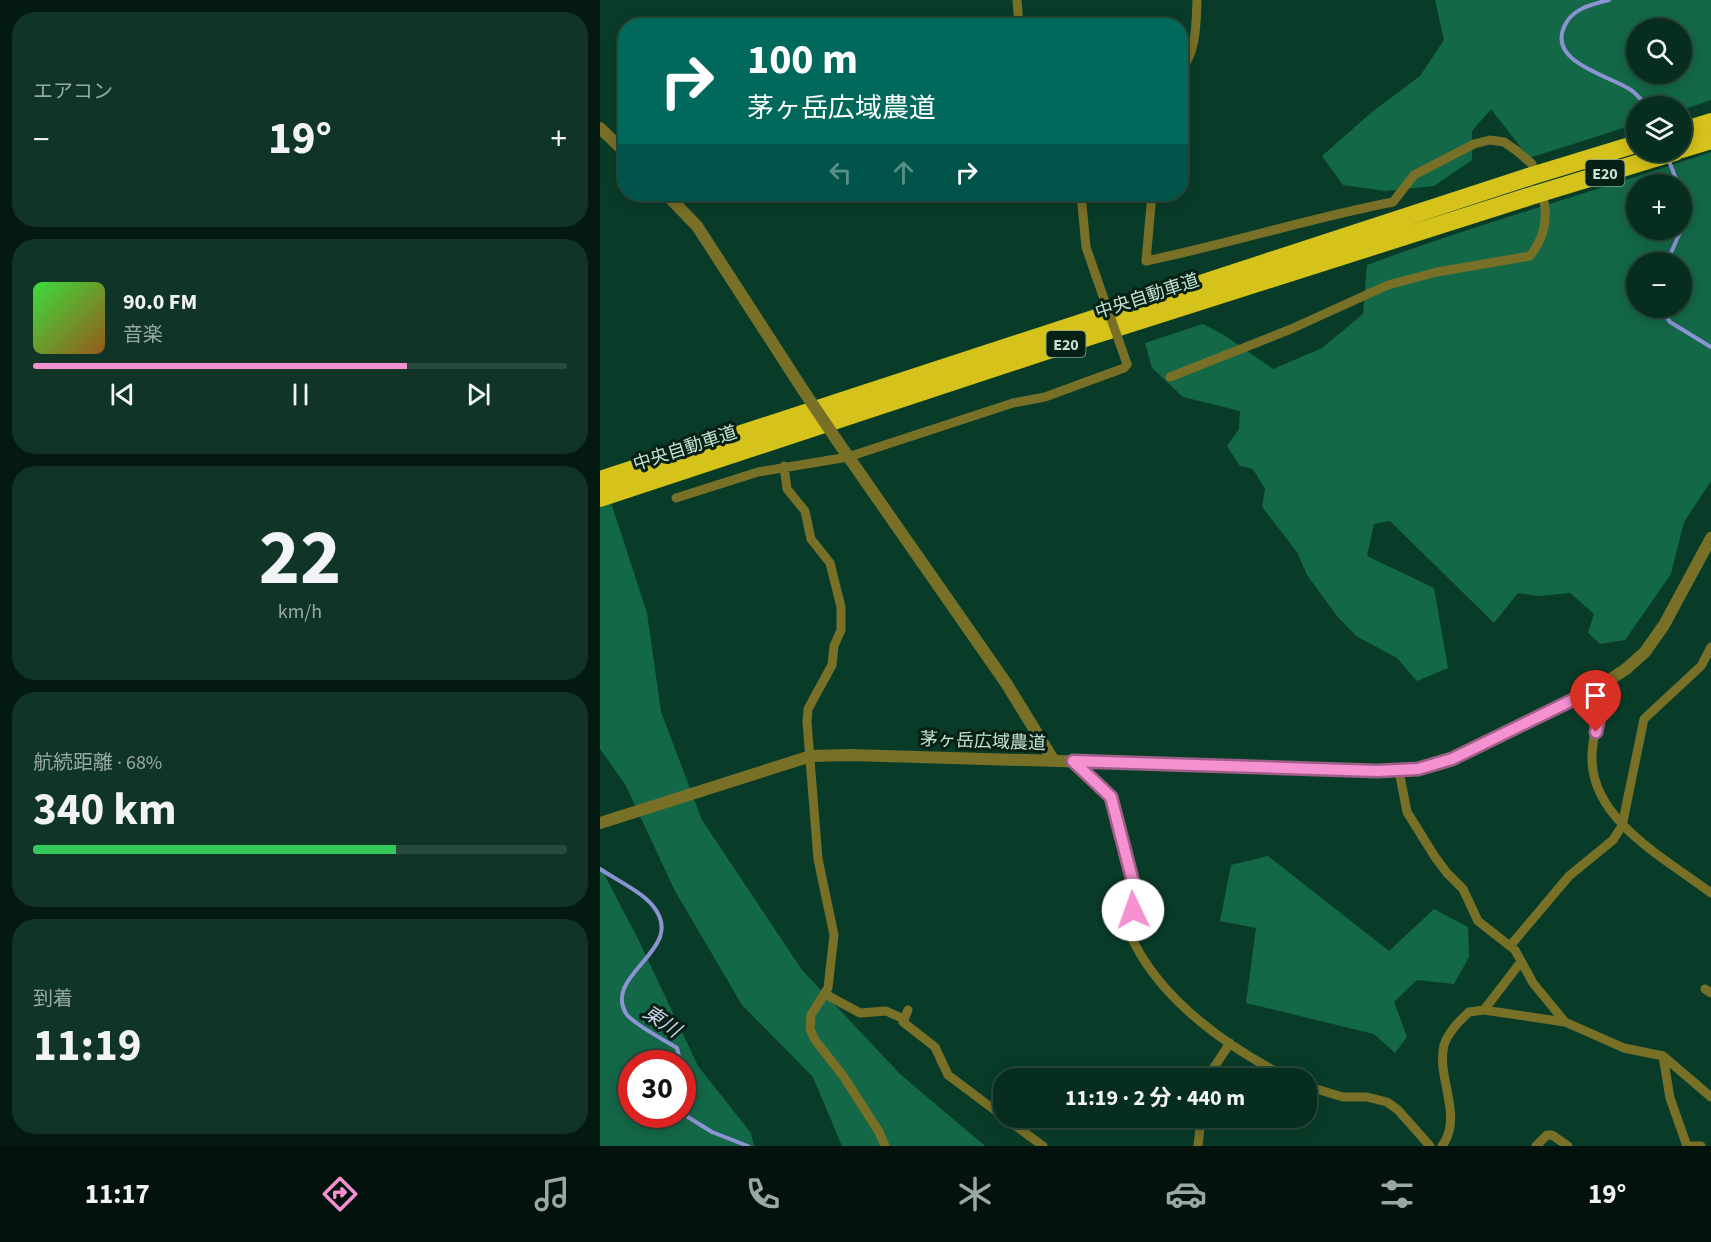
<!DOCTYPE html>
<html lang="ja">
<head>
<meta charset="utf-8">
<style>
	:root { --surface:#072d1e; --page:#103527; --text:#f1f3f6; --muted:#98a8a4; --line:#28493c; --accent:#f590d1 }
	body { margin:0; font-family:"Source Sans 3","Noto Sans JP",sans-serif; background:var(--page); color:var(--text); height:100vh; display:flex; flex-direction:column; font-size:22px; white-space:nowrap }
	* { box-sizing:border-box; margin:0 }
	p { font-size:20px; color:var(--muted) }
	.icon { flex:none; width:33px; height:33px; fill:none; stroke:currentColor; stroke-width:2; stroke-linecap:round; stroke-linejoin:round }
	.map { position:relative; flex:1; overflow:hidden }
	.drawer { display:flex; flex-direction:column; gap:12px; padding:12px; background:#041910; width:600px }
	.drawer>* { flex:none }
	.banner { position:absolute; left:18px; top:18px; width:570px; height:183px; border-radius:24px; box-shadow:0 3px 15px #0003,0 0 0 2px var(--line); background:#00695c; color:#fff; overflow:hidden }
	.fabs { position:absolute; left:1026px; top:18px; display:grid; gap:12px }
	.fabs a { display:grid; place-items:center; width:66px; height:66px; border-radius:50%; background:var(--surface); box-shadow:0 3px 15px #0003,0 0 0 2px var(--line); font-size:30px }
	.speed { position:absolute; left:18px; top:1050px; display:flex; gap:12px; font-size:30px; font-weight:700; text-align:center }
	.speed>* { display:grid; place-content:center; width:78px; height:78px; border-radius:50%; background:var(--surface); box-shadow:0 3px 15px #0003,0 0 0 2px var(--line); line-height:1 }
	.speed .limit { border:9px solid #d22; background:#fff; color:#111 }
	.pin { position:absolute; display:grid; place-items:center; width:51px; height:51px; color:#fff; margin:-62px -26px; border-radius:50% 50% 50% 0; rotate:-45deg; box-shadow:0 0 6px #0007 }
	.pin .icon { rotate:45deg }
	.me { position:absolute; width:66px; margin:-33px; rotate:357deg; stroke-linejoin:round; filter:drop-shadow(0 0 4px #0008) }
	.turn { display:flex; align-items:center; gap:21px; height:126px; padding:0 30px; font-size:27px }
	.turn .icon { width:78px; height:78px; stroke-width:2.5 }
	.turn b { display:block; font-size:42px; line-height:51px }
	.lanes { display:flex; align-items:center; height:57px; padding:0 30px; background:#0003; justify-content:center; gap:30px; direction:ltr }
	.lanes .off { opacity:.35 }
	.big { font-size:45px; font-weight:700; line-height:1.1 }
	.drawer .card { flex:1; display:flex; flex-direction:column; justify-content:center; gap:9px; min-width:0; padding:0 21px; border-radius:24px; background:var(--page) }
	.drawer .dial { align-items:center; gap:0 }
	.dial b { font-size:78px; line-height:1 }
	.song { display:flex; align-items:center; gap:18px }
	.cover { width:72px; height:72px; border-radius:9px; background:linear-gradient(135deg,hsl(120 70% 55%),hsl(30 70% 35%)) }
	.played { height:6px; border-radius:3px; background:linear-gradient(90deg,var(--accent) 70%,var(--line) 70%) }
	.keys { display:flex; justify-content:space-around; direction:ltr }
	.heat { display:flex; justify-content:space-between; align-items:center; font-size:33px; direction:ltr }
	.charge { height:9px; border-radius:4px; background:linear-gradient(90deg,#34c759 68%,var(--line) 0) }
	.trip { position:absolute; left:393px; top:1068px; width:324px; height:60px; border-radius:24px; background:var(--surface); box-shadow:0 3px 15px #0003,0 0 0 2px var(--line); font-weight:700; line-height:60px; text-align:center }
	.dock { display:flex; height:96px; justify-content:space-around; align-items:center; background:#03120c; color:var(--muted) }
	.dock .icon { width:42px; height:42px }
	.dock .on { color:var(--accent) }
	.dock b { font-size:27px; color:var(--text) }
	main { display:flex; flex:1; min-height:0 }
	.map>svg:first-child { display:block }
	.green { fill:#136848; fill-rule:evenodd }
	.lines { fill:none; stroke-linecap:round; stroke-linejoin:round }
	.stream { stroke:#8c93d2; stroke-width:4 }
	.minor { stroke:#797028; stroke-width:9 }
	.tertiary { stroke:#797028; stroke-width:12 }
	.motorway { stroke:#d5c21a; stroke-width:18 }
	.minor-bridge { stroke:#797028; stroke-width:9 }
	.tertiary-bridge { stroke:#797028; stroke-width:12 }
	.motorway-bridge { stroke:#d5c21a; stroke-width:18 }
	.route-casing { stroke:#9f5e88; stroke-width:15 }
	.route { stroke:#f590d1; stroke-width:10 }
	.labels { text-anchor:middle; stroke-width:6; stroke-linejoin:round; paint-order:stroke }
	.shield { fill:#062015; stroke:#8aa899; stroke-width:1.5 }
	.shield-label { font-size:16px; font-weight:bold; fill:#c3e2d2 }
	.street-label { font-size:18px; fill:#c3e2d2; stroke:#062015 }
	.water-label { font-size:20px; font-style:italic; fill:#cfd1ea; stroke:#062015 }
</style>
</head>
<body>
<main>
<section class="drawer">
<div class="card"><p>エアコン</p>
<div class="heat"><a>−</a><b class="big">19°</b><a>+</a></div>
</div>
<div class="card">
<div class="song"><i class="cover"></i><div><b>90.0 FM</b><p>音楽</p></div></div>
<div class="played"></div>
<div class="keys"><svg class="icon" aria-label="previous" viewBox="0 0 24 24"><path d="M18 5L8 12l10 7zM5 5v14"/></svg><svg class="icon" aria-label="pause" viewBox="0 0 24 24"><path d="M8 5v14M16 5v14"/></svg><svg class="icon" aria-label="next" viewBox="0 0 24 24"><path d="M6 5l10 7-10 7zM19 5v14"/></svg></div>
</div>
<div class="card dial"><b>22</b><p>km/h</p></div>
<div class="card"><p>航続距離 · 68%</p><b class="big">340 km</b><div class="charge"></div></div>
<div class="card"><p>到着</p><b class="big">11:19</b></div>
</section>
<div class="map">
<svg width="1111" height="1146" viewBox="0 0 1111 1146">
	<rect width="100%" height="100%" fill="#093c28"/>
	<!-- green -->
	<path class="green" d="M835,0h276v100l-29,10v-4h-46v18l-107,34 -38,-49 -19,22v29l-38,26 -49,5 -42,-6 -21,-29 50,-44 48,-36 24,-36zM1036,28h46v46h-46z
		M1111,152v329l-27,41 -13,52 -46,66 -25,4 -12,-11 6,-19 -24,-21 -32,3 -20,-3 -24,30 -104,-102 -16,3 -7,32 67,32 14,80 -31,13 -20,-23 -41,-22 -19,-20 -30,-41 -10,-23 -35,-45 3,-18 -12,-20 -13,-3 -13,-20 12,-17 1,-18 -57,-14 -31,-29 -7,-25 58,-19 21,11 49,34 49,-21 41,-34 4,-49c113,-42 230,-74 344,-113zM1036,184h46v46h-46zM1036,262h46v46h-46z
		M0,469l47,144 14,99 41,108 100,150 98,104 85,72h-143l-29,-69 -71,-72 -67,-114 -50,-107 -25,-35z
		M668,856l121,95 45,-42 34,18 1,30 -15,27 -37,-4 -23,22 13,35 -12,16 -21,-19 -128,-31 10,-75 -36,-7 11,-56z
		M0,866l37,71 61,129 53,67 3,13h-154zM32,1064h50v50h-50z"/>
	<g class="lines">
		<!-- stream -->
		<path class="stream" d="M1009,0c-17,4 -38,9 -45,27 -16,36 47,49 67,63 6,4 11,11 16,16
			M1069,161l9,23
			M1082,197l2,17 -2,15
			M1067,262l14,-32
			M1060,308l10,14 41,25
			M0,869c15,10 42,23 53,37 36,44 -53,68 -26,109 11,12 36,24 50,33l4,16
			M82,1071v7
			M82,1111l1,3 29,18 36,14"/>
		<!-- minor -->
		<path class="minor" d="M417,0l2,26
			M580,71c17,-18 16,-48 17,-71
			M481,194l5,53 10,29
			M552,194l-6,67c83,-17 164,-43 247,-59l21,-27 60,-31 16,-4 14,2 13,9 15,13 4,13
			M570,377l121,-48 97,-44 49,-13 93,-16c16,-20 19,-42 11,-66
			M184,466l3,23 18,22 6,28 19,24 11,44v23l-7,16 -2,19 -24,44 -1,13 11,137 16,76 -6,53 -17,27 -1,14 5,11 29,37 35,55 6,14
			M76,498l82,-26 90,-15 165,-54 32,-6 79,-29 3,-4
			M997,688c5,29 -6,46 -5,73 2,61 76,99 119,132
			M473,761l38,36 25,102 -7,33c29,67 97,114 159,146
			M799,771l8,41 28,45 12,16 16,16 15,32 37,29 18,33 32,39 59,26 39,8 48,41
			M910,946l59,-70 44,-36 9,-14 22,-107 57,-53 10,-19
			M1105,989l6,4
			M225,994l35,19 26,-2 18,8
			M308,1010l-5,12 32,25 13,28 56,42
			M884,1010l81,12
			M1063,1056l7,42 17,48
			M607,1078l23,-35
			M706,1086l37,11h24l20,5 11,8 32,36
			M405,1118l38,28
			M598,1146l3,-28
			M842,1146c22,-30 -6,-68 2,-101 4,-13 15,-24 25,-33l15,-2 36,-47
			M936,1146l11,-11h5l16,11
			M1087,1146h14"/>
		<!-- tertiary -->
		<path class="tertiary" d="M0,128l26,25
			M66,194l31,32 106,164
			M236,439l170,244 48,78
			M0,823l211,-67 39,-1 549,16 36,-6 17,-6 145,-71 29,-19 19,-17 19,-27 47,-87"/>
		<!-- motorway -->
		<path class="motorway" d="M1082,131l29,-9
			M1082,149l29,-9
			M0,480l928,-303
			M0,498l491,-162 443,-141"/>
		<!-- minor-bridge -->
		<path class="minor-bridge" d="M496,276l31,88"/>
		<!-- tertiary-bridge -->
		<path class="tertiary-bridge" d="M203,390l33,49"/>
		<!-- motorway-bridge -->
		<path class="motorway-bridge" d="M928,177l108,-33
			M934,195l141,-43"/>
	</g>
	<g class="lines">
		<defs>
			<path id="route" d="M533,910l3,-11 -2,-13 -23,-89 -38,-36 304,10 41,-2 34,-10 145,-71 2,29 -3,15"/>
		</defs>
		<!-- route casing -->
		<use href="#route" class="route-casing"/>
		<!-- route -->
		<use href="#route" class="route"/>
	</g>
	<g class="labels">
		<!-- shield labels -->
		<g class="shield">
			<rect x="985.5" y="160" width="39" height="26" rx="4.5"/>
			<rect x="446.5" y="331" width="39" height="26" rx="4.5"/>
		</g>
		<g class="shield-label">
			<text x="1005" y="179">E20</text>
			<text x="466" y="350">E20</text>
		</g>
		<!-- street labels -->
		<g class="street-label">
			<text transform="translate(547 296) rotate(-18)" y="6">中央自動車道</text>
			<text transform="translate(85 448) rotate(-18)" y="6">中央自動車道</text>
			<text transform="translate(383 741) rotate(2)" y="6">茅ヶ岳広域農道</text>
		</g>
		<!-- water labels -->
		<g class="water-label">
			<text transform="translate(62 1021) rotate(34)" y="7">東川</text>
		</g>
	</g>
</svg>
<div class="fabs">
<a><svg class="icon" aria-label="search" viewBox="0 0 24 24"><circle cx="10" cy="10" r="6"/><path d="M15 15l6 6"/></svg></a>
<a><svg class="icon" aria-label="layers" viewBox="0 0 24 24"><path d="M12 4l9 5-9 5-9-5zM3 14l9 5 9-5"/></svg></a>
<a>+</a>
<a>−</a>
</div>
<div class="speed"><div class="limit">30</div></div>
<div class="pin" style="left:996px;top:732px;background:#d93025"><svg class="icon" aria-label="arrive" viewBox="0 0 24 24"><path d="M6 21V4h12l-3 4 3 4H6"/></svg></div>
<svg class="me" style="left:533px;top:910px" viewBox="-20 -20 40 40"><circle r="19" fill="#fff"/><path d="M0-13L10 11 0 6-10 11z" fill="#f590d1"/></svg>
<div class="trip">11:19 · 2 分 · 440 m</div>
<div class="banner">
<div class="turn"><svg class="icon" aria-label="right" viewBox="0 0 24 24"><path d="M7 20v-9h11M14 6l5 5-5 5"/></svg><div><b>100 m</b>茅ヶ岳広域農道</div></div>
<div class="lanes"><svg class="icon off" aria-label="left" viewBox="0 0 24 24"><path d="M17 20v-9H6M10 6l-5 5 5 5"/></svg><svg class="icon off" aria-label="ahead" viewBox="0 0 24 24"><path d="M12 20V5M6 11l6-6 6 6"/></svg><svg class="icon" aria-label="right" viewBox="0 0 24 24"><path d="M7 20v-9h11M14 6l5 5-5 5"/></svg></div>
</div>
</div>
</main>
<nav class="dock">
<b>11:17</b>
<svg class="icon on" aria-label="directions" viewBox="0 0 24 24"><path d="M12 3l9 9-9 9-9-9zM9 14v-3h6M13 9l2 2-2 2"/></svg>
<svg class="icon" aria-label="music" viewBox="0 0 24 24"><path d="M9 18V5l10-2v13"/><circle cx="6" cy="18" r="3"/><circle cx="16" cy="16" r="3"/></svg>
<svg class="icon" aria-label="phone" viewBox="0 0 24 24"><path d="M5 4h4l2 5-3 2q2 4 5 5l2-3 5 2v4C11 20 4 13 5 4z"/></svg>
<svg class="icon" aria-label="climate" viewBox="0 0 24 24"><path d="M12 3v18M4 7l16 10M4 17L20 7"/></svg>
<svg class="icon" aria-label="car" viewBox="0 0 24 24"><path d="M5 17H2v-5l4-1 3-4h7l3 4 3 1v5h-3M9 17h6M6 11h13"/><circle cx="7" cy="17" r="2"/><circle cx="17" cy="17" r="2"/></svg>
<svg class="icon" aria-label="filters" viewBox="0 0 24 24"><path d="M4 7h16M4 17h16"/><circle cx="9" cy="7" r="2"/><circle cx="15" cy="17" r="2"/></svg>
<b>19°</b>
</nav>
</body>
</html>
